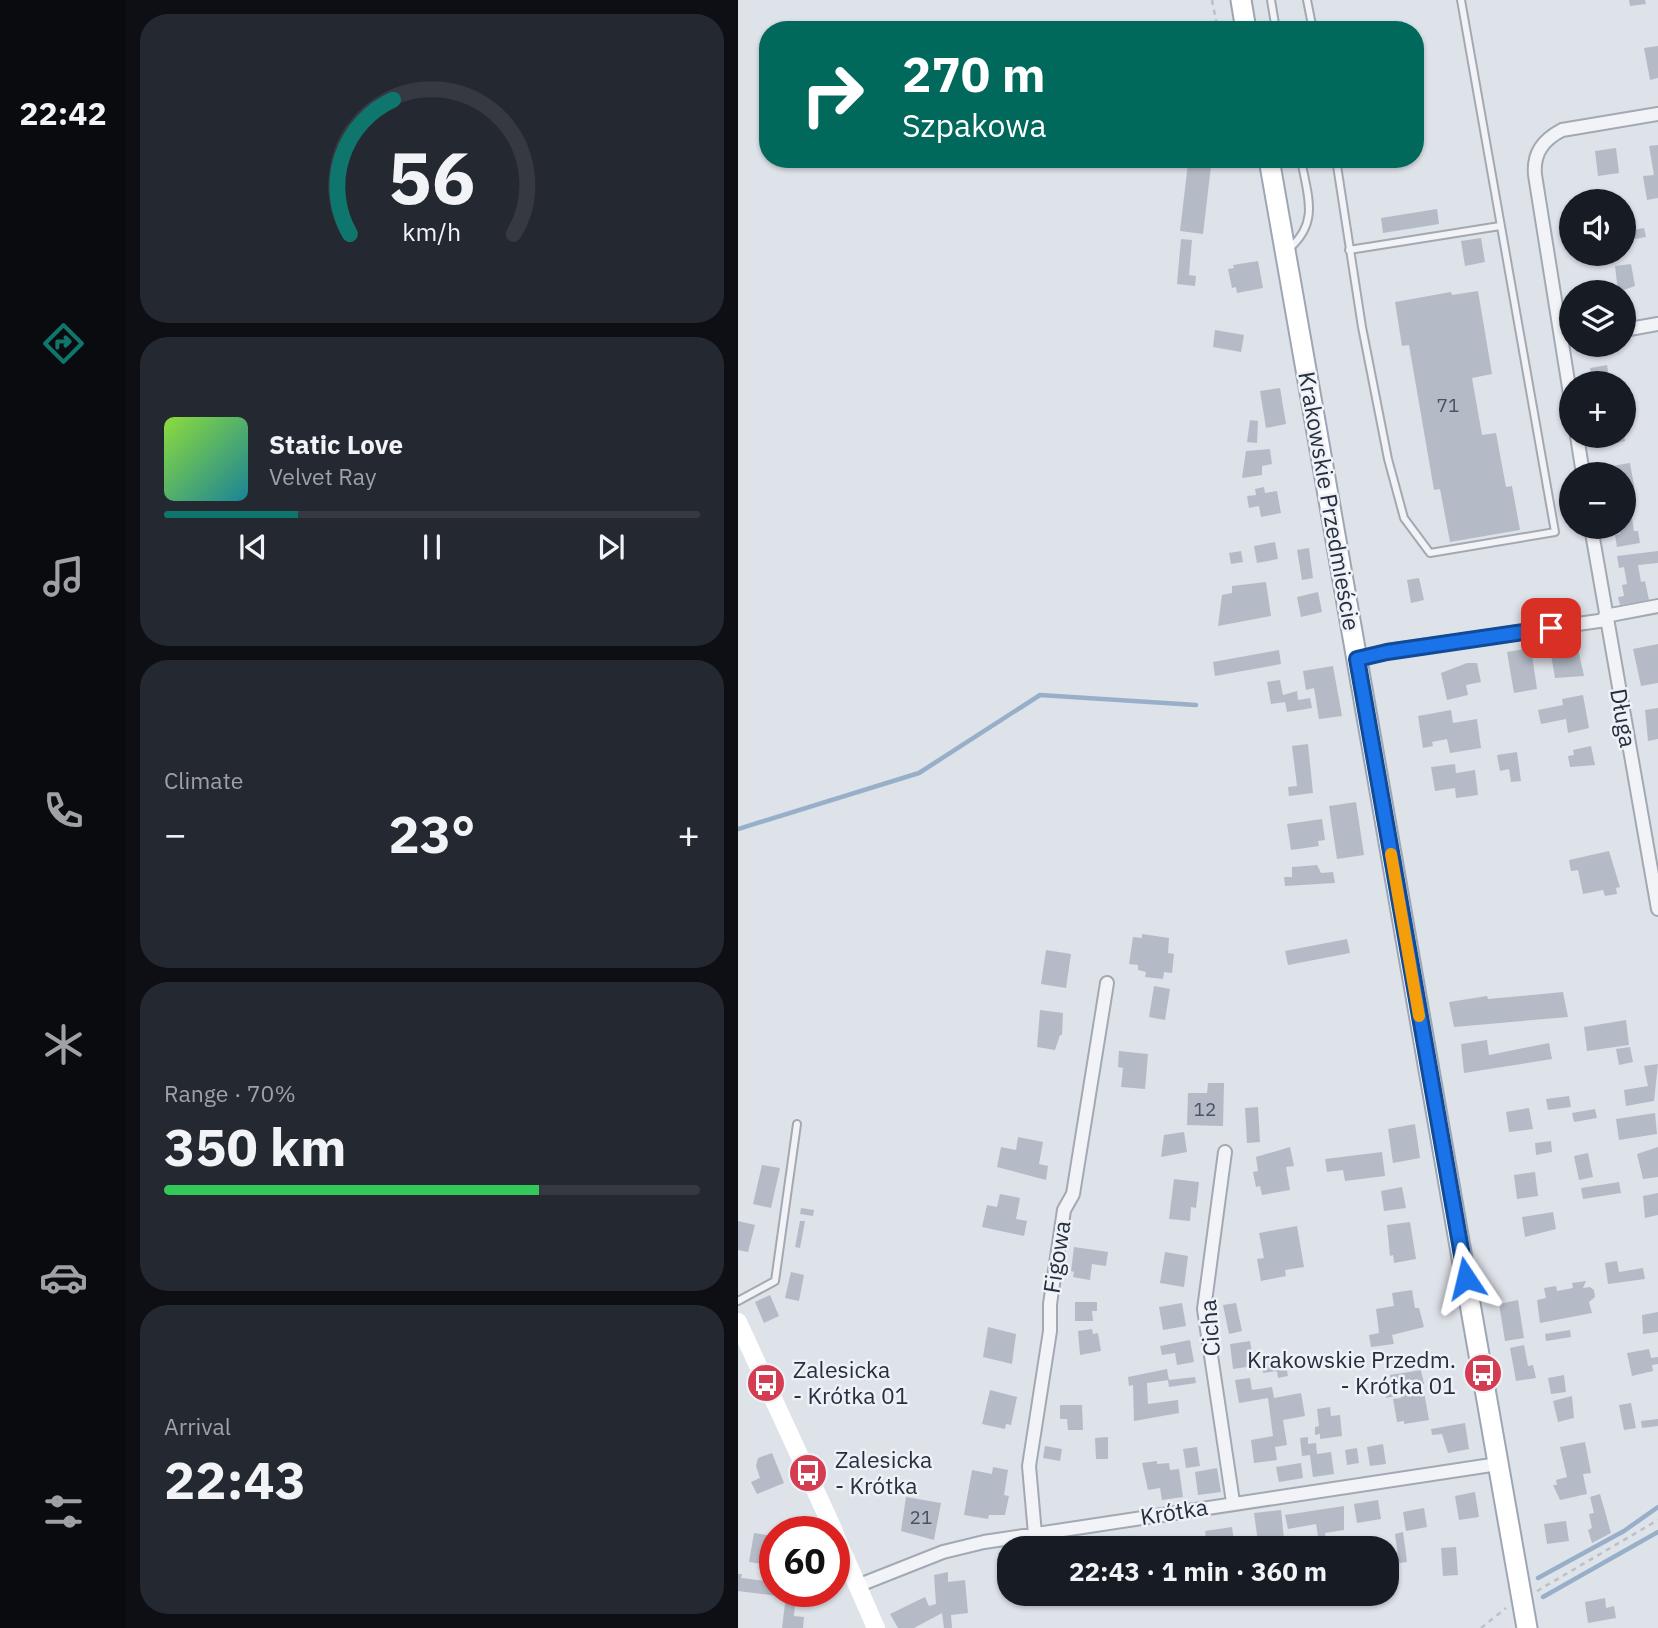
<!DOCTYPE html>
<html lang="en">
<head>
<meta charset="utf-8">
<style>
	:root { --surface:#171b24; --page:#242831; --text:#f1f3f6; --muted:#9ea1a6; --line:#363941; --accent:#0f766e }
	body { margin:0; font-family:"IBM Plex Sans",sans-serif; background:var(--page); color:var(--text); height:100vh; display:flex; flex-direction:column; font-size:26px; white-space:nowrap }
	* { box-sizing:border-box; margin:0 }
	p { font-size:23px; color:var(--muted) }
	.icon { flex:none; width:38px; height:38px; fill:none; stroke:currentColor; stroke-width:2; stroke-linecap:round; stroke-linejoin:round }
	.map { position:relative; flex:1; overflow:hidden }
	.drawer { display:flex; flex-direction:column; gap:14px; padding:14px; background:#0d0f14; width:612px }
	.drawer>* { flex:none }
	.guide { position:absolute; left:21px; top:21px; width:665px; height:147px; border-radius:28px; box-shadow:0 2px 5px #0004; background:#00695c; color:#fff; overflow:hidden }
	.controls { position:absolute; left:821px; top:189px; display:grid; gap:14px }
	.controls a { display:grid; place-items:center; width:77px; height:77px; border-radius:50%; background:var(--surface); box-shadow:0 2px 5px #0004; font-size:35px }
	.speed { position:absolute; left:21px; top:1516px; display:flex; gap:14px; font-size:35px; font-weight:700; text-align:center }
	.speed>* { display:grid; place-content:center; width:91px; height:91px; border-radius:50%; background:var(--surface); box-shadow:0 2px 5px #0004; line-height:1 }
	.speed .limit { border:10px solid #d22; background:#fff; color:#111 }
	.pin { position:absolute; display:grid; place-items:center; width:60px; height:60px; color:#fff; margin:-30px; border-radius:14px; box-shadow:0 4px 10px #0006 }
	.me { position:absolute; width:77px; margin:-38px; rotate:350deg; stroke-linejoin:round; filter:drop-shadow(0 0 5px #0008) }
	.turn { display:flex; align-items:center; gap:24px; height:147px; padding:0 28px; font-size:32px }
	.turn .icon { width:91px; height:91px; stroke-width:2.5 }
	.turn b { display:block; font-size:49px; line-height:60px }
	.big { font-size:52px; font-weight:800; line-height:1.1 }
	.drawer .tile { flex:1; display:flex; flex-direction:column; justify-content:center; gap:10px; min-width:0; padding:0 24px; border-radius:28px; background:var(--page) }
	.drawer .dial { align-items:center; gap:0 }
	.dial svg { height:182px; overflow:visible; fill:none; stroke:var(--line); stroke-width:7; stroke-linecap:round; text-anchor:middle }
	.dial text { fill:var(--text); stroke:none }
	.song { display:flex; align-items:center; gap:21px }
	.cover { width:84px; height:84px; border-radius:10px; background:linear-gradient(135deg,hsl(90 70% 55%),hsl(190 70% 35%)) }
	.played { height:7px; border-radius:4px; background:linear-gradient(90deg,var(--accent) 25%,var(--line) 25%) }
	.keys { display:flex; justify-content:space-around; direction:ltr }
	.heat { display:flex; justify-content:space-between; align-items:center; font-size:38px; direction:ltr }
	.charge { height:10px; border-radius:5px; background:linear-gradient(90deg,#34c759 70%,var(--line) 0) }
	.trip { position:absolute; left:259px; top:1536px; width:402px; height:70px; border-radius:28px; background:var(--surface); box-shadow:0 2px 5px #0004; font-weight:800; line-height:70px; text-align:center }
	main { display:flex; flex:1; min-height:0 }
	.tabs { display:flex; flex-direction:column; width:126px; justify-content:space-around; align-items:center; background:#090b0e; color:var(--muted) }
	.tabs .icon { width:49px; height:49px }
	.tabs .on { color:var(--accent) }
	.tabs b { font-size:32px; color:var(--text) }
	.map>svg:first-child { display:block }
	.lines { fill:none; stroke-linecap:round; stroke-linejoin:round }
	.stream { stroke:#98afca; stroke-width:4.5 }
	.building { fill:#b5bbc6 }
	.lane-casing { stroke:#a3a9b3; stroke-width:10 }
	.street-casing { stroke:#a3a9b3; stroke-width:16 }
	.primary-casing { stroke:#9da6b5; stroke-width:23 }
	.path { stroke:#bcc0c7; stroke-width:2.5; stroke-dasharray:5 5; stroke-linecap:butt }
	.lane { stroke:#f1f3f7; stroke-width:6 }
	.street { stroke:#f1f3f7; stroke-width:12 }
	.secondary { stroke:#fff; stroke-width:18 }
	.primary { stroke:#fff; stroke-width:19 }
	.route-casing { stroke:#114b97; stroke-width:18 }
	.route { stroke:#1a73e8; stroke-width:12 }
	.slow { stroke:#f59e0b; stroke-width:12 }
	.labels { text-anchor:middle; stroke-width:5; stroke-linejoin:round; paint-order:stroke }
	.number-label { font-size:19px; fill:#4a5362 }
	.street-label { font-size:23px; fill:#273040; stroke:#eef1f6 }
	.poi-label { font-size:23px; fill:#273040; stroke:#eef1f6; text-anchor:start }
</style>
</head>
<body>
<main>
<nav class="tabs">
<b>22:42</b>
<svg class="icon on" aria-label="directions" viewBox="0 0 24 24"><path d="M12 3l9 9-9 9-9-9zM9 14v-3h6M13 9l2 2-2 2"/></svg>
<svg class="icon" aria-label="music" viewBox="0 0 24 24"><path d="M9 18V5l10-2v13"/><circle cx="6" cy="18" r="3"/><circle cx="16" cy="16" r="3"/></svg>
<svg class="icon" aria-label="phone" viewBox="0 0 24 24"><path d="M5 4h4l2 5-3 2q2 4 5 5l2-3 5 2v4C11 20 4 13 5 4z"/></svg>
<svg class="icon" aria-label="climate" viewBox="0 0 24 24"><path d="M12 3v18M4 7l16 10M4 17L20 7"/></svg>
<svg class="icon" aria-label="car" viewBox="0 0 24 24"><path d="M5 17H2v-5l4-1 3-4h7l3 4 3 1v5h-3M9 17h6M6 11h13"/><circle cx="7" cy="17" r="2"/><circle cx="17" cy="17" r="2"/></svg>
<svg class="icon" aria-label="filters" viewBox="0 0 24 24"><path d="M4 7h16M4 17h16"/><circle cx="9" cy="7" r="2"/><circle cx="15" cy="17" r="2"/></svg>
</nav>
<section class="drawer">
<div class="tile dial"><svg viewBox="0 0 100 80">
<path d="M14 69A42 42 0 1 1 86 69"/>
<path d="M14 69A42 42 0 0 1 33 10" stroke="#0f766e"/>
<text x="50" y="56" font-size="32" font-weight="700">56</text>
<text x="50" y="72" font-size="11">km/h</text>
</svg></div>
<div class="tile">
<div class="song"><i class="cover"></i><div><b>Static Love</b><p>Velvet Ray</p></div></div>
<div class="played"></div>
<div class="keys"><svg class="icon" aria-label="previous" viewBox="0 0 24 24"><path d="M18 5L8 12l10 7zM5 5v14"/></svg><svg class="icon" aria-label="pause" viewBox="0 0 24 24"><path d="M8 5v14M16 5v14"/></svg><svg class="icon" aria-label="next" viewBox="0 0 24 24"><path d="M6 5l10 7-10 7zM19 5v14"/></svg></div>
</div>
<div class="tile"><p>Climate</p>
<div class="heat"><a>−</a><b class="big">23°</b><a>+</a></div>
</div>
<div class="tile"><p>Range · 70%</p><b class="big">350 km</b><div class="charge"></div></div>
<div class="tile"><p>Arrival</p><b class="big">22:43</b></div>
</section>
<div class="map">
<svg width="920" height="1628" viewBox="0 0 920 1628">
	<rect width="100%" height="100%" fill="#dee2e9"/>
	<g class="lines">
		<!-- stream -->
		<path class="stream" d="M0,829l181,-56 121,-78 156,10
			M800,1578l86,-47 34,-24
			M805,1597l115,-65"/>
	</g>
	<!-- building -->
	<path class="building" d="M891,0h16l1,4 -16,2z
		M920,46v32l-8,2 -6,-32z
		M920,145v53l-11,2 -4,-24 11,-1 -5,-29z
		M878,148l3,25 -21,3 -3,-25z
		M450,163l23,3 -8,68 -23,-3z
		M699,209l2,15 -56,9 -2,-15z
		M833,220v21l-5,1v-21z
		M906,228l2,9 -22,4v-9z
		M743,238l4,24 -20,4 -4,-25z
		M443,239l11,1 -3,35 7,1 -1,10 -18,-2z
		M520,261l5,27 -26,5 -1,-6 -4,1 -4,-19 6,-1 -1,-3z
		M893,264l4,22 -17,6 -3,-26z
		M740,291l14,83 -20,4 10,57 14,-2 10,54 6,-1 8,44 -70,12 -10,-53 -6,1 -25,-145 -7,1 -7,-44 56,-10 1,3z
		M477,330l29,5 -3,17 -28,-5z
		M869,365l3,18h-17l-3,-15z
		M542,388l6,36 -20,4 -6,-37z
		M512,420l8,1 -1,22 -10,-1z
		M863,436h23l1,5 -22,5z
		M532,449l2,15 -10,2v9l-20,3 4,-27z
		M892,463l5,28 -11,1v-18h-17l-1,-7z
		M526,487l1,6 12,-2 4,22 -20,4 -2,-11 -10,2 -2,-12 9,-1 -1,-6z
		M894,518l2,13h4l2,12 -23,4 -2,-12 5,-1 -1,-7h5v-8z
		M537,542l3,17 -21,4 -3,-17z
		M571,548l4,30 -11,2 -5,-30z
		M503,551l2,11 -12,2 -2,-11z
		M920,551v12l-20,2 3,17 4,-1 4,19 -29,5 -2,-8 6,-1 -2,-11 5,-1 -3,-17 -5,1 -2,-12z
		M681,578l5,22 -13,3 -4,-23z
		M528,582l5,34 -53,10 4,-31 10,-2v-7z
		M580,592l4,20 -21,5 -4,-20z
		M920,644v39l-17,3 -8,-37z
		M793,648l6,41 -23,4 -7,-41z
		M840,649l6,27 -29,2 -4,-23z
		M541,650l2,14 -66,12 -2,-14z
		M729,663h10l4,19 -15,3 2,10 -21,5 -6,-27z
		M595,666l9,50 -23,3 -5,-31 -8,2 -3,-19z
		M542,680l3,15 14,-4 1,9 12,-2 2,10 -25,4 -2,-10 -14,2 -4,-22z
		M845,695l6,33 -21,5 -2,-14 -25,5 -3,-14 25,-5 -1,-6z
		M920,708v31l-10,2 -3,-31z
		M713,710l2,13 24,-4 4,29 -31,5 -3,-14 -15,3 1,4 -10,2 -5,-32z
		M570,744l5,49 -24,3 -1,-9 9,-1 -5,-40z
		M853,746l4,19 -25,2 -2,-11 6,-1 -1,-5z
		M779,752l4,29 -10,1 -2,-13 -9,2 -3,-16z
		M717,764l1,9 19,-3 3,25 -22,3 -1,-10 -20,3 -4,-24z
		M618,802l8,53 -27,4 -8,-53z
		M584,819l3,21 -7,1 1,5 -28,4 -4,-26z
		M871,851l11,36 -4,1 1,6 -12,2 -2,-6 -20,4 -5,-24 -7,1 -2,-11z
		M579,865l4,8 12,-1 2,11 -50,3 -1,-9h8v-10z
		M404,934l27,4 -1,15 6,1 -2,19 -8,-1 -1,7 -18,-2 1,-5 -8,-2v-5l-9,-1 4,-27 9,1z
		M609,939l3,14 -62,12 -3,-14z
		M308,950l25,4 -5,34 -25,-4z
		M416,986l16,3 -5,31 -16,-3z
		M825,992l5,25 -114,10 -5,-25 38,-6 1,3z
		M302,1010l23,3 -1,22h-2l-5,15 -18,-3z
		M888,1020l3,25 -42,6 -3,-24z
		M749,1040l2,15 60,-12 3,16 -88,14 -3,-29z
		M892,1047l3,15 -14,3 -3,-16z
		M381,1051l29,3 -3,35 -24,-2 2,-19 -5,-1z
		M920,1064l-4,37 -28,5 -2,-16 24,-4 -4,-20z
		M470,1083h16l-1,43 -36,-1 1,-32h19z
		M831,1096l2,11 -23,3 -2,-11z
		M520,1107l2,35 -13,1 -2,-35z
		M791,1108l4,21 -24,3 -3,-20z
		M857,1109l2,9 -23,4 -2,-9z
		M917,1113l2,21 -38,6 -3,-21z
		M677,1124l5,34 -27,5 -5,-34z
		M446,1132l3,20 -26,5 3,-22z
		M280,1137l25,5 -4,22 9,2 -2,14 -49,-13 4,-20 15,3z
		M813,1141l1,11 -16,3 -1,-12z
		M552,1147l4,19 -8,1 4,23 -28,5 -2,-9 -4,1 -3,-15 5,-1 -2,-14z
		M920,1147v30l-15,2 -6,-25z
		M644,1152l3,24 -40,5 -2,-11 -16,2 -2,-13z
		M850,1153l5,24 -14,3 -5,-24z
		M24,1165l18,3 -9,40 -18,-4z
		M797,1172l3,24 -21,3 -3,-24z
		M436,1179l25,3 -3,26 -5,-1 -1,14 -21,-2z
		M881,1182l2,11 -38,6 -2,-11z
		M664,1187l4,21 -22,3 -3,-20z
		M920,1193v22l-13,3 -2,-22z
		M262,1194l20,4 -4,21 11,2 -3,15 -42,-9 5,-22 10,2z
		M63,1208l13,2 -1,6 -13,-2z
		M815,1212l3,17 -31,8 -3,-20z
		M0,1221l17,4 -7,27 -10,-2z
		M62,1221h5l-5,27 -5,-1z
		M672,1222l6,37 -22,4 -1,-8 -3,1 -3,-31z
		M559,1226l7,41 -19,3 1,6 -25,5 -4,-22 7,-1 -5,-25z
		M336,1247l34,5 -2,14 -14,-2 -2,16 -17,-3 1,-5 -3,-1z
		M427,1252l23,4 -4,31 -24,-4z
		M879,1261l2,11 24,-4 2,11 -37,5 -3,-21z
		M53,1272l13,3 -5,26 -14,-3z
		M848,1281l-3,7 7,-1 4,3 1,7 -6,5 3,11 -52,10 -3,-23 9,-2 -2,-10 12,-2 1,5 16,-3 -1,-5z
		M674,1290l3,18h4l5,19 -32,8 2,9 -23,3 -2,-12 10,-2 -3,-24 18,-3 -2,-13z
		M32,1295l9,21 -15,7 -9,-21z
		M780,1300l6,38 -19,3 -6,-37z
		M337,1302h22v9h-5l1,10h-18z
		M444,1303l4,23 -23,4 -4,-23z
		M498,1303l6,28 -13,3 -6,-29z
		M920,1312v20l-15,2 -1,-19z
		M250,1327l28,7 -4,30 -29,-7z
		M354,1329l1,5 5,-1 3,18 -21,4 -2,-24z
		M832,1330l1,7 -25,4 -1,-7z
		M452,1340l4,22 -17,3 -2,-12 -13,2 -2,-9z
		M512,1341l4,25 -21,3 -3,-25z
		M786,1345l4,21 5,-1 3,13 -20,3 -6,-33z
		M911,1349l2,9 7,-1v7l-6,1 1,6 -21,5 -5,-23z
		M547,1361l3,15 -10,2 -1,-7 -14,2 -1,-9z
		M429,1369l2,11 -22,3 1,21 30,-4 1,13 -45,8 -1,-36 -4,1 -1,-9z
		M683,1370l3,14 -13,2 2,7 11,-1 5,28 -25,4v-3l-7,1 -4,-23 8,-1 -1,-3 -14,3 -1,-8 7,-1 -2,-14z
		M826,1375l2,17 -15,2 -3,-16z
		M457,1377l1,6 -27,4 -1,-7z
		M512,1378l2,12 20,-3 2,11 27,-5 4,23 -22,4 4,25 -12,2 2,13 -23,3 -3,-23 22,-4 -5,-38 -29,5 -4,-23z
		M252,1390l27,7 -6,28 -5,-1 -1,5 -23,-5z
		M834,1396l2,22 -16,4 -5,-21z
		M893,1403l5,25 -12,2 -5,-25z
		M322,1405h22l1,25h-15l-1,-11h-7z
		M592,1407l1,9 9,-1 2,21 -22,3v-5l-5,1v-8l4,-1 -2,-17z
		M920,1419v7l-16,2 -1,-7z
		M727,1423l4,26 -21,4 -6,-19 -10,1 -1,-6z
		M370,1437v22h-12l-1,-21z
		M570,1437v7l8,-1 1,11 14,-2 3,22 -21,3 -3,-22 -8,1 -2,-18z
		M847,1442l6,31 -8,1 4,20 -27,6 -7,-15h4l-1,-5 11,-3 -7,-30z
		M645,1444l3,20 -16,2 -3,-19z
		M307,1446l17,3 -2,12 -17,-3z
		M459,1447l3,19 -14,2 -3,-19z
		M619,1448l2,15 -12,2 -2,-15z
		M34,1453l12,30 -27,11 -6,-12 9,-4 -4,-12 2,-8z
		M419,1461v3l12,-1 1,7 9,-1 4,28 -21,3 -2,-12 -12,2 -6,-27z
		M563,1463l2,15 -24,4 -3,-15z
		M255,1467l15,3 -4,25 5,1 -4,19h-16l-1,4 -24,-4 8,-45 20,4z
		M479,1468l4,24 -23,3 -3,-23z
		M737,1492l4,25 -20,3 -4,-24z
		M862,1494l11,39 -19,10 -4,-13 4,-2 -3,-14 5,-1 -4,-16z
		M168,1497l35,6 -7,37 -33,-9z
		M640,1500l3,19 -24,4 -3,-19z
		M606,1506v24l-19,3 1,8 7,-1 1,9h-14l-4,-25 -28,5 -3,-14z
		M686,1508l3,19 -21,4 -3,-19z
		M543,1510l3,29 -26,3 -4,-29z
		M828,1521l3,20 -22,3 -3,-20z
		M494,1527l3,22h-28l-2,-18z
		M665,1532l4,30 -8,1 -4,-29z
		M16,1533l20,3 -5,29 -20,-3z
		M441,1536l2,13h-24l-2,-9z
		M718,1547l2,28 -15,1 -2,-28z
		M210,1572v10l17,-2 3,33 -17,2 1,13h-8l-2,-15 -28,15h-16l-8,-14 35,-17 4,9 7,-2 -2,-29z
		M0,1574h4l-1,4 34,4v9h12l-1,6 -48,-6z
		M443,1594h14l1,5 -14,2z
		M517,1594h11l1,9 -11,1z
		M867,1598l1,10 8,-2 2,12 -28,5 -3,-21z
		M47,1603l10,1 -1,12 10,1 -1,11h-21z"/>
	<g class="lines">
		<defs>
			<path id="lane" d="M533,0l5,30
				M569,0l6,30
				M598,159l26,168 26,132 16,59 26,35 125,-21 -94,-532
				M552,248c30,-27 17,-53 11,-89
				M611,250l151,-24
				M0,1301l37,-20 22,-157"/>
			<path id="street" d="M886,330l34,-6
				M833,400l-36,-225c-2,-22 8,-35 27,-45l96,-16
				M839,436l6,38
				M853,527l67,382
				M867,616l53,-10
				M619,659l30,-8 219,-31
				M487,1152l-21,157 29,193
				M297,1534l-6,-68 21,-135v-27l14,-94 9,-16 34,-211
				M119,1586l86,-34 41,-10 514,-78"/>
			<path id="primary" d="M503,0l5,30
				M531,159l258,1469"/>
		</defs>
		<!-- lane casing -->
		<use href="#lane" class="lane-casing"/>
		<!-- street casing -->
		<use href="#street" class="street-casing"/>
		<!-- primary casing -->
		<use href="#primary" class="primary-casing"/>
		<!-- path -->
		<path class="path" d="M474,0l6,30
			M799,1591l121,-71
			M743,1628l25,-20"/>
		<!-- lane -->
		<use href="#lane" class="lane"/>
		<!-- street -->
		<use href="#street" class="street"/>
		<!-- secondary -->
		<path class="secondary" d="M0,1322l96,209
			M96,1532l42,96"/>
		<!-- primary -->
		<use href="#primary" class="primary"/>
	</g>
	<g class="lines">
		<defs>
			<path id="route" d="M728,1278l-109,-619 30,-7 164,-24"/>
		</defs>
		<!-- route casing -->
		<use href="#route" class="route-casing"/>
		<!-- route -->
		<use href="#route" class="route"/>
		<!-- slow -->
		<path class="slow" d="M653,854l28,162"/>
	</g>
	<!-- icons -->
	<defs>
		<symbol id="bus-disc" viewBox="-11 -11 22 22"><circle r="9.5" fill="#d43d51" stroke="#eef1f6"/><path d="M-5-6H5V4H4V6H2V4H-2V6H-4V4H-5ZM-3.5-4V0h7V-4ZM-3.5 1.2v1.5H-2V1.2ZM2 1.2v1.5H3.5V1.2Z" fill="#fff"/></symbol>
	</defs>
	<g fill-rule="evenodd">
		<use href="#bus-disc" x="723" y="1351" width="44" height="44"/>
		<use href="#bus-disc" x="6" y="1361" width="44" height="44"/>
		<use href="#bus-disc" x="48" y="1451" width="44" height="44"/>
	</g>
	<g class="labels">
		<!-- number labels -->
		<g class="number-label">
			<text x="710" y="412">71</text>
			<text x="467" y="1116">12</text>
			<text x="183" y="1524">21</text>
		</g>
		<!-- street labels -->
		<g class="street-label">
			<text transform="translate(591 501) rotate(80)" y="8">Krakowskie Przedmieście</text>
			<text transform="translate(885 718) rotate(80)" y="8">Długa</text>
			<text transform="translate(319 1257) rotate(-81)" y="8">Figowa</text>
			<text transform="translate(472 1328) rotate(-94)" y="8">Cicha</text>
			<text transform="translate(436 1512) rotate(-9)" y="8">Krótka</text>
		</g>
		<!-- poi labels -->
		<g class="poi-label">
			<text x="718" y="1368" text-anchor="end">Krakowskie Przedm.<tspan x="718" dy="26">- Krótka 01</tspan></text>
			<text x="55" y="1378">Zalesicka<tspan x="55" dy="26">- Krótka 01</tspan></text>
			<text x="97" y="1468">Zalesicka<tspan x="97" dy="26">- Krótka</tspan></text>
		</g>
	</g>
</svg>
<div class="controls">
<a><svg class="icon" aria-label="sound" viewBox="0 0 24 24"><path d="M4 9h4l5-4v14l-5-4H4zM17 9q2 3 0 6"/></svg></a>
<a><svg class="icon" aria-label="layers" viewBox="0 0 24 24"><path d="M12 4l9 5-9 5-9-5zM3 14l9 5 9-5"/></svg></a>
<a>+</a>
<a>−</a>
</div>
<div class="speed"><div class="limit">60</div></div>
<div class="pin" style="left:813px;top:628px;background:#d93025"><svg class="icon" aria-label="arrive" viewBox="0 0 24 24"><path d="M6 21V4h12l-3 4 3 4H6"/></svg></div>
<svg class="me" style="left:728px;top:1278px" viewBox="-20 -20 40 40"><path d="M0-17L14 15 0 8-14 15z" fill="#1a73e8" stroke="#fff" stroke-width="4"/></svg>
<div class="trip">22:43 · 1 min · 360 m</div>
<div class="guide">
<div class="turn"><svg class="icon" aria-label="right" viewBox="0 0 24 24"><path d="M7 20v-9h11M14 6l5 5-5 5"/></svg><div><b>270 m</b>Szpakowa</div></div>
</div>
</div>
</main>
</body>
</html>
